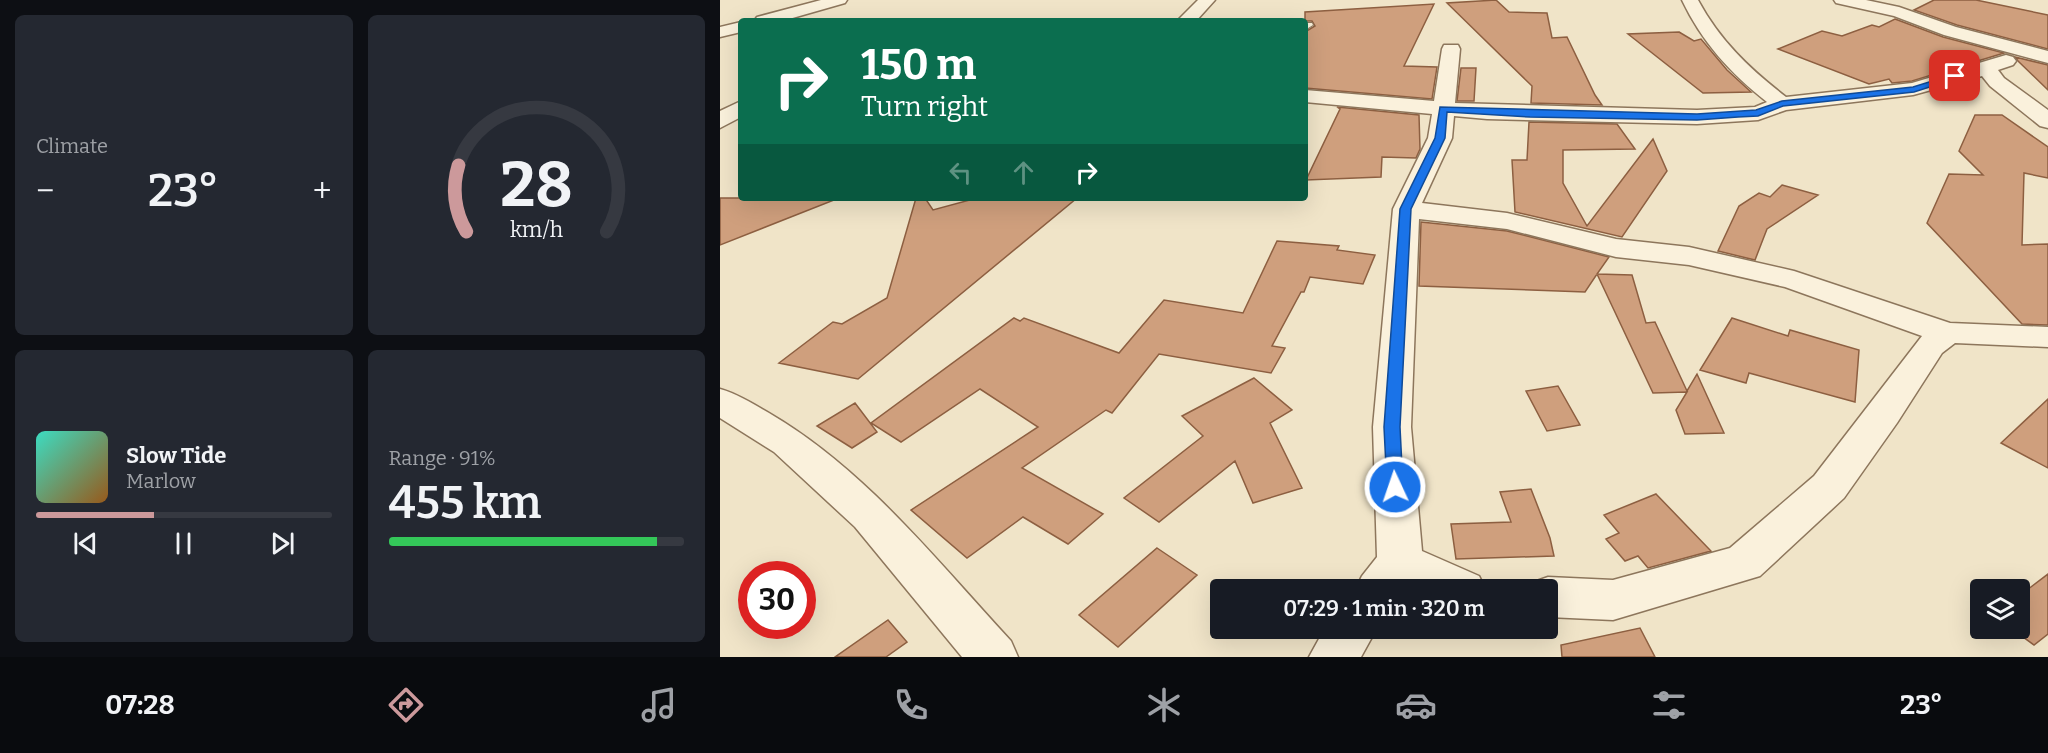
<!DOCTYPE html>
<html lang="en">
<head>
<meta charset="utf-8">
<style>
	:root { --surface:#171b24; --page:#242831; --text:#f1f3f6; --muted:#9ea1a6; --line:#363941; --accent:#cc999b }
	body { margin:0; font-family:Bitter,serif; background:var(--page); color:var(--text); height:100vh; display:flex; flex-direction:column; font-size:22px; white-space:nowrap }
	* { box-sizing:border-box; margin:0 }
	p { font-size:20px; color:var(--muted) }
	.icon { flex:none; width:33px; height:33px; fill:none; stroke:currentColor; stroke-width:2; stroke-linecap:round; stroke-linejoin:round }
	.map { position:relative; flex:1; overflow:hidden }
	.details { display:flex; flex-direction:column; gap:15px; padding:15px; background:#0d0f14; width:720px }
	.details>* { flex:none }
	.guide { position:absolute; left:18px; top:18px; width:570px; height:183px; border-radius:6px; box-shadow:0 6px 24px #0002; background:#0b6e4f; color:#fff; overflow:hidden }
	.controls { position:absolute; left:1250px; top:579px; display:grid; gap:12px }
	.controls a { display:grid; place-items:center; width:60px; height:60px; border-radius:6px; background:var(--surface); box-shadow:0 6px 24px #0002; font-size:30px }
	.speed { position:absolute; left:18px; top:561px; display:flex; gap:12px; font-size:30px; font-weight:700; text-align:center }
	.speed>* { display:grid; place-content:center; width:78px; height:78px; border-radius:50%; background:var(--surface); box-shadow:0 6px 24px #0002; line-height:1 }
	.speed .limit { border:9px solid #d22; background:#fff; color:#111 }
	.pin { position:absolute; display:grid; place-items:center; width:51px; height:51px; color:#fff; margin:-26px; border-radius:12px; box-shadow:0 3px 9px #0006 }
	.me { position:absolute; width:66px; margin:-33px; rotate:357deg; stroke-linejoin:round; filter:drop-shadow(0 0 4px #0008) }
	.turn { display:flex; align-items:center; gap:21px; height:126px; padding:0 24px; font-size:27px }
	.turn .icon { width:78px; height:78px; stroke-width:2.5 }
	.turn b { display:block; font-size:42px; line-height:51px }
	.lanes { display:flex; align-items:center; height:57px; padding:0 24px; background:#0003; justify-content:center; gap:30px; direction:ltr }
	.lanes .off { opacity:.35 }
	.big { font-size:45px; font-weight:600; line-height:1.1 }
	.details .card { flex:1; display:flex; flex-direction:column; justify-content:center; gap:9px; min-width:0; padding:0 21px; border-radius:9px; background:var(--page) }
	.details .dial { align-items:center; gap:0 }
	.dial svg { height:156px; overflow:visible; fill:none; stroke:var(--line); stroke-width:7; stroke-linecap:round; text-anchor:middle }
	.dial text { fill:var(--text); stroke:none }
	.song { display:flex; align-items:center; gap:18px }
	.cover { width:72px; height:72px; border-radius:9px; background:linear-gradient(135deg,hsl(170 70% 55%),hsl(30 70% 35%)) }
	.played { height:6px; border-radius:3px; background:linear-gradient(90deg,var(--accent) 40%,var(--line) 40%) }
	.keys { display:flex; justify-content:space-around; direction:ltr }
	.heat { display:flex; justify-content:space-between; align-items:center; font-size:33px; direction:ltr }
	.charge { height:9px; border-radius:4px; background:linear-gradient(90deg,#34c759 91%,var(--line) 0) }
	.details .tiles { flex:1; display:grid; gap:15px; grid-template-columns:repeat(2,1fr) }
	.trip { position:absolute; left:490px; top:579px; width:348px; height:60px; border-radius:6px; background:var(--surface); box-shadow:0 6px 24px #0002; font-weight:600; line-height:60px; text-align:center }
	.tabs { display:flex; height:96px; justify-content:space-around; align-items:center; background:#090b0e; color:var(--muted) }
	.tabs .icon { width:42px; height:42px }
	.tabs .active { color:var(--accent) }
	.tabs b { font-size:27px; color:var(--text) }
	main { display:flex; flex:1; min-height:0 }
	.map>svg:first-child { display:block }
	.building { fill:#cf9f7d; stroke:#8d5f41; stroke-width:1.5 }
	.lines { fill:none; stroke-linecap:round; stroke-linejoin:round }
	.service-casing { stroke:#8d765c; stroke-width:2 }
	.minor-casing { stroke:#8d765c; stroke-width:3 }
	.service { fill:#faf1dc; fill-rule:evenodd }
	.minor { fill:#faf1dc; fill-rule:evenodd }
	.route { fill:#1a73e8; stroke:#114b97; stroke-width:1.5 }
</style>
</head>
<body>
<main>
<section class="details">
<div class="tiles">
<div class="card"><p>Climate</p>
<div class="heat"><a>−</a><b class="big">23°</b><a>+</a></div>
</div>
<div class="card dial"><svg viewBox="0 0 100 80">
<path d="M14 69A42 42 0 1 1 86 69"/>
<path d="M14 69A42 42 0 0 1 10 35" stroke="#cc999b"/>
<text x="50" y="56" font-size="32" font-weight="700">28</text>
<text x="50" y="72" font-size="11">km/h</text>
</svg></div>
<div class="card">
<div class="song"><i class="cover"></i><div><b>Slow Tide</b><p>Marlow</p></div></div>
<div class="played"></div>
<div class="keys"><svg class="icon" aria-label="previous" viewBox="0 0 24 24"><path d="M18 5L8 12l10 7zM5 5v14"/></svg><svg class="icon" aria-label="pause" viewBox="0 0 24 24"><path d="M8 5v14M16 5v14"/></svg><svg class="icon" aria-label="next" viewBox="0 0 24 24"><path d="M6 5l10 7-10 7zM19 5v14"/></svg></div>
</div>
<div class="card"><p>Range · 91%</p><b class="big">455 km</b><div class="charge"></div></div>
</div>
</section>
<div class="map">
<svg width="1328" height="657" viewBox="0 0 1328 657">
	<rect width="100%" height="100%" fill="#f0e4c8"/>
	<!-- building -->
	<path class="building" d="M776,0l13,12 38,1 5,25 15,-1 28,58 7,10 -71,-2 1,-17 -85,-83z
		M1214,0h42l72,15v34l-91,-24 -43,-15z
		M714,4l-30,62 33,1 -5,32 -127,-11v-56l10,-6 -3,-5h-7v-9z
		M1175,19l48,18 61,16 -92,28 -20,2 -3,-4 -20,5 -91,-35 44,-18 20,5 30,-11 7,2z
		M959,32l15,9 7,-2 26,31 24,22 -48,1 -75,-59z
		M1295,57l33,8v25l-30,-29z
		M741,68h15l-2,33h-17z
		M617,107l82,8 1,34 -4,9 -34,-1 -1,20 -75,3 34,-71z
		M1255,115h27l46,32v31l-24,-5 -2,72 26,-1v81l-26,-1 -95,-101 22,-49 34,1 -24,-24z
		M809,122l88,2 18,25 -72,1v33l24,43 66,-87 14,32 -45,66 -107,-25 -3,-52h15z
		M1062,185l36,10 -51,34 -12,31 -37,-9 21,-45 20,-13 11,4z
		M0,198h114v2l-114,45z
		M196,198h9l8,12 44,-12h100l-219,181 -79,-16 54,-41 9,2 45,-26z
		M701,222l86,9 102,26 -12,17 35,1 14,48 9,-1 32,69 10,-17 27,59 -39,1 -9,-24 11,-18 -34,1 -56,-119 -12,18 -166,-6z
		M557,241l62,5 -2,4 38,5 -12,29 -53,-7 -6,15h-3l-29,54 13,2 -14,25 -112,-19 -47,59 -6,-3 -84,58 81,46 -35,30 -45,-27 -56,41 -56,-48 127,-83 -58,-38 -79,53 -30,-19 143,-105 6,3 4,-3 95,35 45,-53 79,13z
		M1012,318l56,18 2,-6 69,20 -4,52 -106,-29 -3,10 -46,-13z
		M534,378l38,32 -22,13 32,65 -49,15 -18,-42 -76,61 -35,-24 79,-62 -21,-20z
		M838,386l22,39 -33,6 -21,-40z
		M1328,399v69l-47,-25z
		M135,403l22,29 -25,16 -35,-22z
		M811,489l19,49 4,18 -98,3 -5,-35 60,-2 -11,-30z
		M936,494l55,57 -63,17 -10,-12 -13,5 -19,-22 13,-6 -15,-18z
		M437,548l40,27 -79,72 -39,-32z
		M1328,574v60l-14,11 -15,-11v-38z
		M168,620l19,22 -21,15h-51z
		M920,628l15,29h-93l-1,-12z"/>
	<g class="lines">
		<defs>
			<path id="service" d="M585,23h7l1,2 -8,5z"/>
			<path id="minor" d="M101,0h26l-2,3 -63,18h-28l3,-4z
				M478,0h17l-19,21h-19z
				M962,0h16c22,41 52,69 88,97l126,-14 94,-28 7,2 3,4 -3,4 -15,5 6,8 44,32v18l-8,-2 -50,-40 -8,-10 -69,19 -127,15 -28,10 -61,4 -210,-5 -33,-3 -2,22 -30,65 85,10 109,26 73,8 105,24 156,52 98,4v20l-93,-4 -13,10 -45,70 -53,75 -84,78 -147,44 -65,-3v-27h-20l3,-7 17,-6 65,3 117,-32 84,-72 108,-140 -137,-49 -96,-22 -73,-8 -109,-28 -88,-10 -8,208 11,124 57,25 7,14h-70l-8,-4 -3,4h-50l7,-14 15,-19 -4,-130 20,-218 35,-71 4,-24 -127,-12v-12l129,11 8,-52 2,-4h14l2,4 -5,54 242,7 58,-3 12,-5c-37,-29 -65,-60 -85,-102z
				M1114,0h32l33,7 57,20 92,24v12l-104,-28 -50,-19 -58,-13z
				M21,22v10l-21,5v-10z
				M21,101v16l-21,11v-17z
				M0,389c18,5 33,15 49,24 96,56 167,147 242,228l7,16h-56l-107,-130 -81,-75 -54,-34z
				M605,628h52l-16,29h-52z"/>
		</defs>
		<!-- service casing -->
		<use href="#service" class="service-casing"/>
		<!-- minor casing -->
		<use href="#minor" class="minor-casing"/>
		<!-- service -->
		<use href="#service" class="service"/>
		<!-- minor -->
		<use href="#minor" class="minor"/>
	</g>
	<!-- route -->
	<path class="route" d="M1235,74l3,1v3l-44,14 -131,14 -25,10 -20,1 -41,3 -167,-3 -83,-5 -2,26 -34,71 -11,218 3,60 -2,5 -6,2 -6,-2 -2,-5 -3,-60 16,-218 35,-71 5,-31 257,7 59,-4 26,-9 131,-14z"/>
</svg>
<div class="controls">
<a><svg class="icon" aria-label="layers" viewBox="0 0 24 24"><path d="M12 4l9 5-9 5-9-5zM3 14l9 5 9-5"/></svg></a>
</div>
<div class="speed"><div class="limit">30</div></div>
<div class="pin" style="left:1235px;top:76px;background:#d93025"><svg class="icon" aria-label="arrive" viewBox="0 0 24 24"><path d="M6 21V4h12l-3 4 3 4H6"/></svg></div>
<svg class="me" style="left:675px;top:487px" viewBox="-20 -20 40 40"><circle r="17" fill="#1a73e8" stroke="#fff" stroke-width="3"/><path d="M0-11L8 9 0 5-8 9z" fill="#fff"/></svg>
<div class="trip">07:29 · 1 min · 320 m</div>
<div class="guide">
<div class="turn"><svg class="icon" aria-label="right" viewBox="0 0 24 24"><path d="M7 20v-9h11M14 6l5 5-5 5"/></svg><div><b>150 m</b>Turn right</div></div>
<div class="lanes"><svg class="icon off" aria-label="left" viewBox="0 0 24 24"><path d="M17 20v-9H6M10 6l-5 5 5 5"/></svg><svg class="icon off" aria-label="ahead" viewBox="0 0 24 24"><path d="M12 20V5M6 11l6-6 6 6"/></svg><svg class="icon" aria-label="right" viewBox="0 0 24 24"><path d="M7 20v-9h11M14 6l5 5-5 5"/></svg></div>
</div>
</div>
</main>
<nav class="tabs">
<b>07:28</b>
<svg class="icon active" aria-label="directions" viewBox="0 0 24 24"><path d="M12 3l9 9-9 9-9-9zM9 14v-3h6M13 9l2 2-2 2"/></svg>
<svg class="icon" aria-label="music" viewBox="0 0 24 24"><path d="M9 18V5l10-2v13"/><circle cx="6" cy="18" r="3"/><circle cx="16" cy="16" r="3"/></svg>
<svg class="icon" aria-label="phone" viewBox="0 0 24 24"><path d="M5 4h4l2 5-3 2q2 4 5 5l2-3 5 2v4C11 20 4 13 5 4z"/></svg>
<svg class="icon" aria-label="climate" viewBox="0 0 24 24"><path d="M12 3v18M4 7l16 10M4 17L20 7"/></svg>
<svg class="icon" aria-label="car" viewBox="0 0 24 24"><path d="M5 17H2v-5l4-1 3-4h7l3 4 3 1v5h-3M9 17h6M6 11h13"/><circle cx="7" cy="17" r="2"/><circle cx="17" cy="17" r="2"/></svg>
<svg class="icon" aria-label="filters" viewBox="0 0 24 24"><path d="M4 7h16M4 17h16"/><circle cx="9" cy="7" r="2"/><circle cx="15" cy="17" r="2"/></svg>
<b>23°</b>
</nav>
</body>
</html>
